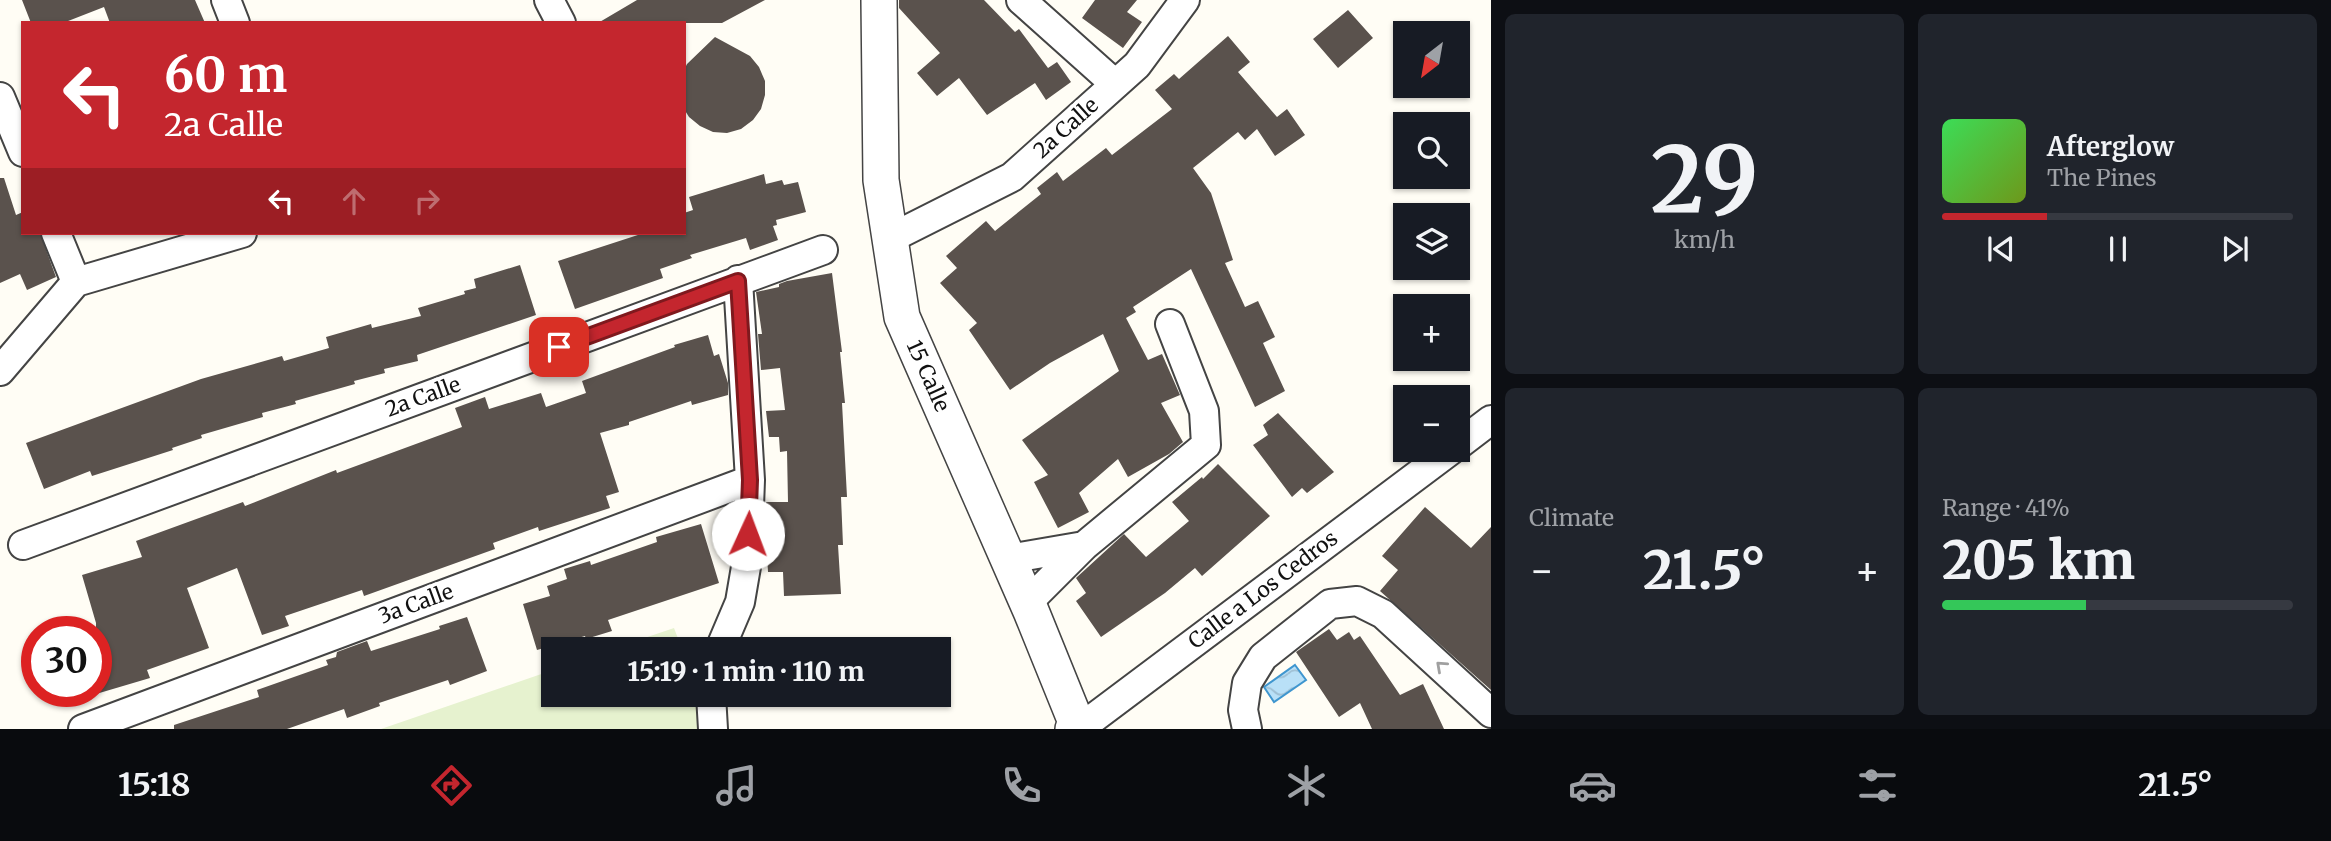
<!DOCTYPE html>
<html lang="en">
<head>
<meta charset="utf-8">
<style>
	:root { --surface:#171b24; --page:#20242c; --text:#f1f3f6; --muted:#9ea1a6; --line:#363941; --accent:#c4262e }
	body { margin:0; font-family:Merriweather,serif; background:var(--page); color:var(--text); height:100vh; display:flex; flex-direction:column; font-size:26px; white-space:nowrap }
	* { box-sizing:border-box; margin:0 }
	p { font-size:23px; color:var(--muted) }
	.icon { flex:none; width:38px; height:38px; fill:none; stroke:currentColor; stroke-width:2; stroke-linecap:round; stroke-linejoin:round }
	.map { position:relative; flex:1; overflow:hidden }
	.side { display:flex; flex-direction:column; gap:14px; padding:14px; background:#0d0f14; width:840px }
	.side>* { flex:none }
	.banner { position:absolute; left:21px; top:21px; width:665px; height:214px; border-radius:0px; box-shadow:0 2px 5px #0004; background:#c4262e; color:#fff; overflow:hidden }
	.needle { width:46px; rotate:211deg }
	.tools { position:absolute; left:1393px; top:21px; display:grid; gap:14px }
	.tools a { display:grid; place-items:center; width:77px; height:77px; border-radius:0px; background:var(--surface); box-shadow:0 2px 5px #0004; font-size:35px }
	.speed { position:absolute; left:21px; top:616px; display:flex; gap:14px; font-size:35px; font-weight:700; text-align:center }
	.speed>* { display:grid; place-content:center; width:91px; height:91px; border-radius:50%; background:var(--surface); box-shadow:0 2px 5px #0004; line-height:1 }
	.speed .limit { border:10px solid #d22; background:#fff; color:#111 }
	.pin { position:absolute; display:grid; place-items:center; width:60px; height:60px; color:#fff; margin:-30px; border-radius:14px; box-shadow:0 4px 10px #0006 }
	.me { position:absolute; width:77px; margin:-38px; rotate:2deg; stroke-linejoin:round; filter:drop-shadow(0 0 5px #0008) }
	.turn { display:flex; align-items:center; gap:24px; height:147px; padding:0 28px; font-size:32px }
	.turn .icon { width:91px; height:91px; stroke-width:2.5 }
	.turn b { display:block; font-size:49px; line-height:60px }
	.lanes { display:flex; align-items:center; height:66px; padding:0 28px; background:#0003; justify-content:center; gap:35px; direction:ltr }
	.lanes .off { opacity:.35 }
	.big { font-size:52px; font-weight:800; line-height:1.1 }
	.side .tile { flex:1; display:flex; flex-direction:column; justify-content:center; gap:10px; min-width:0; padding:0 24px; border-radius:10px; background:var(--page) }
	.side .dial { align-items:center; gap:0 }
	.dial b { font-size:91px; line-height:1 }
	.song { display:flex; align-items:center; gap:21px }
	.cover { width:84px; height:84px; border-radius:10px; background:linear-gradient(135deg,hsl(130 70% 55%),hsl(80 70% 35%)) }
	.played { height:7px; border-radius:4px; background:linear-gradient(90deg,var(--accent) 30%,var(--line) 30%) }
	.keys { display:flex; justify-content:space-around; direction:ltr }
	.heat { display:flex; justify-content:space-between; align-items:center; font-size:38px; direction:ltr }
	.charge { height:10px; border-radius:5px; background:linear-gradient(90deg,#34c759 41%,var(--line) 0) }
	.side .tiles { flex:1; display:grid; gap:14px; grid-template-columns:repeat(2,1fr) }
	.trip { position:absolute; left:541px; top:637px; width:410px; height:70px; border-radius:0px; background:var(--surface); box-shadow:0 2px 5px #0004; font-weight:800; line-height:70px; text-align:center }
	.menu { display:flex; height:112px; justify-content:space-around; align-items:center; background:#090b0e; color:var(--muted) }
	.menu .icon { width:49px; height:49px }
	.menu .current { color:var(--accent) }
	.menu b { font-size:32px; color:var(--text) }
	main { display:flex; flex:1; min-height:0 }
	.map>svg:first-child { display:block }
	.pitch { fill:#e6f2cf }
	.water { fill:url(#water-waves); stroke:#3f96cf; stroke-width:2 }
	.building { fill:#5a524d }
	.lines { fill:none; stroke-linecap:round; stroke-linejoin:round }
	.minor-casing { stroke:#444; stroke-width:32 }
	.tertiary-casing { stroke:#444; stroke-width:38 }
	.minor { stroke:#fff; stroke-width:28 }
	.tertiary { stroke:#fff; stroke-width:35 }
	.oneway { stroke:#a0a0a0 }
	.route-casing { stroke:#7f191e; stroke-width:18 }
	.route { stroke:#c4262e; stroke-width:12 }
	.labels { text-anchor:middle; stroke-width:7; stroke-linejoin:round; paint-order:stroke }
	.street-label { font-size:21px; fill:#111; stroke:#fff }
</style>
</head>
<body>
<main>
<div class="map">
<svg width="1491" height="729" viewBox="0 0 1491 729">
	<defs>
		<pattern id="water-waves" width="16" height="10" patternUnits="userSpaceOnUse" patternTransform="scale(1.75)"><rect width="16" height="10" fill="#b9e0f7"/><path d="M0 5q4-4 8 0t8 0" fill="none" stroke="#9ebfd3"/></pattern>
	</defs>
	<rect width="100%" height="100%" fill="#fffdf5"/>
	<!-- pitch -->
	<path class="pitch" d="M674,628l8,21h-70z
		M553,670v25h145l11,34h-328z"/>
	<!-- water -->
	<path class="water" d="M1295,665l11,15 -32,22 -10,-15z"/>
	<!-- building -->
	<path class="building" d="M22,0h173l10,23h-95l-6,-16 -41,16h-32z
		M637,0h128l-43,23h-124z
		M899,0h85l31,32 4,-3 29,39 9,-6 14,20 -25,18 -11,-17 -48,32 -28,-37 -22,18 -20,-23 23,-20 -41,-45z
		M1095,0h42l-10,12 15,10 -19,26 -41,-30z
		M1348,10l25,28 -35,30 -25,-29z
		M1228,36l22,26 -12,10 39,45 10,-8 18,26 -30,21 -18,-27 -12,11 -7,-8 -45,36 18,25 22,67 -8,3 20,44 13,-6 17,36 -12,6 22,48 -30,16 -64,-138 -58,38 3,5 -10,6 22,42 14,-6 18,41 -19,8 22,39 -14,12 -41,23 -10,-18 -39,34 10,19 -31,16 -24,-46 14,-7 -26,-35 97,-69 -16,-37 -53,29 -40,27 -41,-60 8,-7 -37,-40 17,-15 -11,-12 40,-35 9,10 46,-37 -4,-6 20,-16 6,9 43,-33 6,7 60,-46 -17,-19 19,-16 5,5z
		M715,37l35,19 9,11 6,14v14l-4,14 -8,11 -12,9 -14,4 -14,-1 -13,-6 -11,-9 -5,-8v-39l3,-6z
		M764,174l2,10 16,-4 2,5 14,-3 8,30 -30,8 1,5 -4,1 5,14 -28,10 -4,-12 -56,17 2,3 -32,11 3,9 -88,31 -17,-48 86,-28h40v-20l9,-3 -4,-13z
		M0,178h4l12,37 7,-3v21h17l16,44 -29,13 -7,-16 -20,9z
		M520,265l16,50 -119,40 1,6 -34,8 1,4 -31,8 1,3 -60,17 1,3 -34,9 1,4 -62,18 1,3 -30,10 1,2 -81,26 -2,-5 -46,18 -18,-46 175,-64 81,-23 2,5 45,-13 -3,-11 45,-13 1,4 49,-12 -3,-8 47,-14 -1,-3 12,-3 -2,-9z
		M832,273l10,79h-2l5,51h-3l5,94h-6l2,48h-5l3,49 -57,2 -1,-24h-15l-3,-49 1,-21h22l-1,-51 -7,1 -1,-15h-10l-3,-26 19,-1 -5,-42 -19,2 -3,-36h4l-6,-42 23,-5v-3l8,-3z
		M708,335l6,21 5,-2 9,29v12l-36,10 -1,-4 -62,21v3l-29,8 19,59 -13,4 4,12 -71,23 -1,-4 -45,16 2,6 -131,47 -2,-6 -77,26 4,10 -27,9 -25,-67 -50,20 22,60 -62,22 3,8 -54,16v-71l-14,-48 60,-18 -6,-16 107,-39 2,4 91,-36 1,3 125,-46 -7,-19 30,-11 4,12 52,-16 5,14 40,-14 -4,-12 93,-34 -1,-2z
		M1278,413l56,59 -27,21 -5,-5 -10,9 -39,-52 15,-10 -5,-10z
		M1218,464l52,52 -68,60 -7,-8 -30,25 -64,44 -25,-36 10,-8 -10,-15 48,-44 22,23 43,-36 -17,-19 30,-25 1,2z
		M1425,507l46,41 20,-21v163l-111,-99 18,-21 -16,-14z
		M701,524l18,59 -111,37 4,11 -26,8 -1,-3 -48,14 -14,-46 27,-8 -3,-10 20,-7 -3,-10 26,-8 1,4 66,-23 -1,-5z
		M467,617l20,54 -37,14 -2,-5 -69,23 1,3 -33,12 -3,-9 -57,20h-113v-4l85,-28 -2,-7 71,-25 -2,-5 10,-3 1,-5 30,-11 4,10 69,-22 -1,-3z
		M1329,629l8,11 12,-8 5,8 6,-4 40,59 23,-11 21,45h-72l-12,-26 -21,14 -43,-65z"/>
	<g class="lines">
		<defs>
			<path id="minor" d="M226,0l9,23
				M549,0l12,23
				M1021,0l94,84
				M0,97l23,55
				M56,233l20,49
				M889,239l123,-62 125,-112 48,-65
				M0,371l76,-89 166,-49
				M1458,445l33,-25
				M23,545l800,-295
				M1008,559l76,-13
				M1027,603l57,-57 122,-101 -2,-34 -34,-87
				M720,649l20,-47 7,-41 3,-81 -12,-200
				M711,695l2,34
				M83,729l667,-249
				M1079,729l372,-279
				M1247,729l-4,-19 4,-27 16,-26 67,-53 27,-3 26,13 108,99"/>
			<path id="tertiary" d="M879,0l2,180 21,137 129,294 47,116 -5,2"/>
		</defs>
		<!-- minor casing -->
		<use href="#minor" class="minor-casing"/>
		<!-- tertiary casing -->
		<use href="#tertiary" class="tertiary-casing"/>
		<!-- minor -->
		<use href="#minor" class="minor"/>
		<!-- tertiary -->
		<use href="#tertiary" class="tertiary"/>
	</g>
	<!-- one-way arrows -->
	<defs><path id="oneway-chevron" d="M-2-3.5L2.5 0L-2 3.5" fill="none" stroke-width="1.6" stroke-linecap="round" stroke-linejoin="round" transform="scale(1.75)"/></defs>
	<use class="oneway" href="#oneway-chevron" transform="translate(1441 666) rotate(-138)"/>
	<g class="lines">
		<defs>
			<path id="route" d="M559,347l179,-66 12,199 -2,54"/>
		</defs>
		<!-- route casing -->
		<use href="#route" class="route-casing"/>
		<!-- route -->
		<use href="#route" class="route"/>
	</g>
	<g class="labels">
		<!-- street labels -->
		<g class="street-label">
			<text transform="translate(1066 128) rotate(-42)" y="7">2a Calle</text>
			<text transform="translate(928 376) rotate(66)" y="7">15 Calle</text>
			<text transform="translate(423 397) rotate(-20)" y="7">2a Calle</text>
			<text transform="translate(1263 590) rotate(-37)" y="7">Calle a Los Cedros</text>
			<text transform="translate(416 604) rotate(-20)" y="7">3a Calle</text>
		</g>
	</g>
</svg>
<div class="tools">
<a><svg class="needle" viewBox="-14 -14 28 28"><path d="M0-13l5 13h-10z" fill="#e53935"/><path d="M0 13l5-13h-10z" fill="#9ea1a6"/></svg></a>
<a><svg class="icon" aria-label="search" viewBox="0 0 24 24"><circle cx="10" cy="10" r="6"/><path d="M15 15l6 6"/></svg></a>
<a><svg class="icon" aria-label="layers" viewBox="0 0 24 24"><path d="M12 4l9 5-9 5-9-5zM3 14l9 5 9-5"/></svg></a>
<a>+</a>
<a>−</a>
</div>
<div class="speed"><div class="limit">30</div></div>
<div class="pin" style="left:559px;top:347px;background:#d93025"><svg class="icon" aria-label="arrive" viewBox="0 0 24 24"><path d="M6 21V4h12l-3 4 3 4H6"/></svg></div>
<svg class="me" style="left:748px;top:534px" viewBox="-20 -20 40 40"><circle r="19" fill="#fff"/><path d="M0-13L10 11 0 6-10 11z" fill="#c4262e"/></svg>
<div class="trip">15:19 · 1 min · 110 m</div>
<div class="banner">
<div class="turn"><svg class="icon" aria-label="left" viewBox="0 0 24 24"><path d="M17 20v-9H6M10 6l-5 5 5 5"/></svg><div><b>60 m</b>2a Calle</div></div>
<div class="lanes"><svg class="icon" aria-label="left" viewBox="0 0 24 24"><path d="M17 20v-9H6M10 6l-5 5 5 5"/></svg><svg class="icon off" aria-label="ahead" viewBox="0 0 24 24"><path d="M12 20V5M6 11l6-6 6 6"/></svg><svg class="icon off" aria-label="right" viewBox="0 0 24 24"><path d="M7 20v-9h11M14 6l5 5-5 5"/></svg></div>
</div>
</div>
<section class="side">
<div class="tiles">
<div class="tile dial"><b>29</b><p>km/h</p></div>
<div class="tile">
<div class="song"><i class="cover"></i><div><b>Afterglow</b><p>The Pines</p></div></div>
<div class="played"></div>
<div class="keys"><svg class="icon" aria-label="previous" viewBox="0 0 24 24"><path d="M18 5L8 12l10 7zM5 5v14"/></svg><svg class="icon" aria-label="pause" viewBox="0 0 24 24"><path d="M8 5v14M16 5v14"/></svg><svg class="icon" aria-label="next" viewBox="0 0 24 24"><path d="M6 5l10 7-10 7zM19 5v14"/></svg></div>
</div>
<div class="tile"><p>Climate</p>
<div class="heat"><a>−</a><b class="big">21.5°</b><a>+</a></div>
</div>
<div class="tile"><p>Range · 41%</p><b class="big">205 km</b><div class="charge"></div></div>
</div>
</section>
</main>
<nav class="menu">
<b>15:18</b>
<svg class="icon current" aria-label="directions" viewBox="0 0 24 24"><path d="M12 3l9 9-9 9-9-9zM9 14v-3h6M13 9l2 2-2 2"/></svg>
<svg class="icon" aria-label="music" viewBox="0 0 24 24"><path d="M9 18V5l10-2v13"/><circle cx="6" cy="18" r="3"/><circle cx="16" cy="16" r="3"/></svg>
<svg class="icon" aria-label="phone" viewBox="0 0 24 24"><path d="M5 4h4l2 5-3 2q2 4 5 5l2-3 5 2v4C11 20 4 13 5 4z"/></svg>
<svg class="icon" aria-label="climate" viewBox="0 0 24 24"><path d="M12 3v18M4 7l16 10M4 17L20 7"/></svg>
<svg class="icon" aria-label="car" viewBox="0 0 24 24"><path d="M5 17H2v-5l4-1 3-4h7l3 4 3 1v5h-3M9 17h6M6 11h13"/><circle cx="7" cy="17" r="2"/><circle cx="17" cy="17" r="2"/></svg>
<svg class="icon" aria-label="filters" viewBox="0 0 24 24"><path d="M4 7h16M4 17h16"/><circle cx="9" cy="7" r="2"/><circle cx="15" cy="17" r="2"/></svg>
<b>21.5°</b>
</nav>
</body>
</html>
